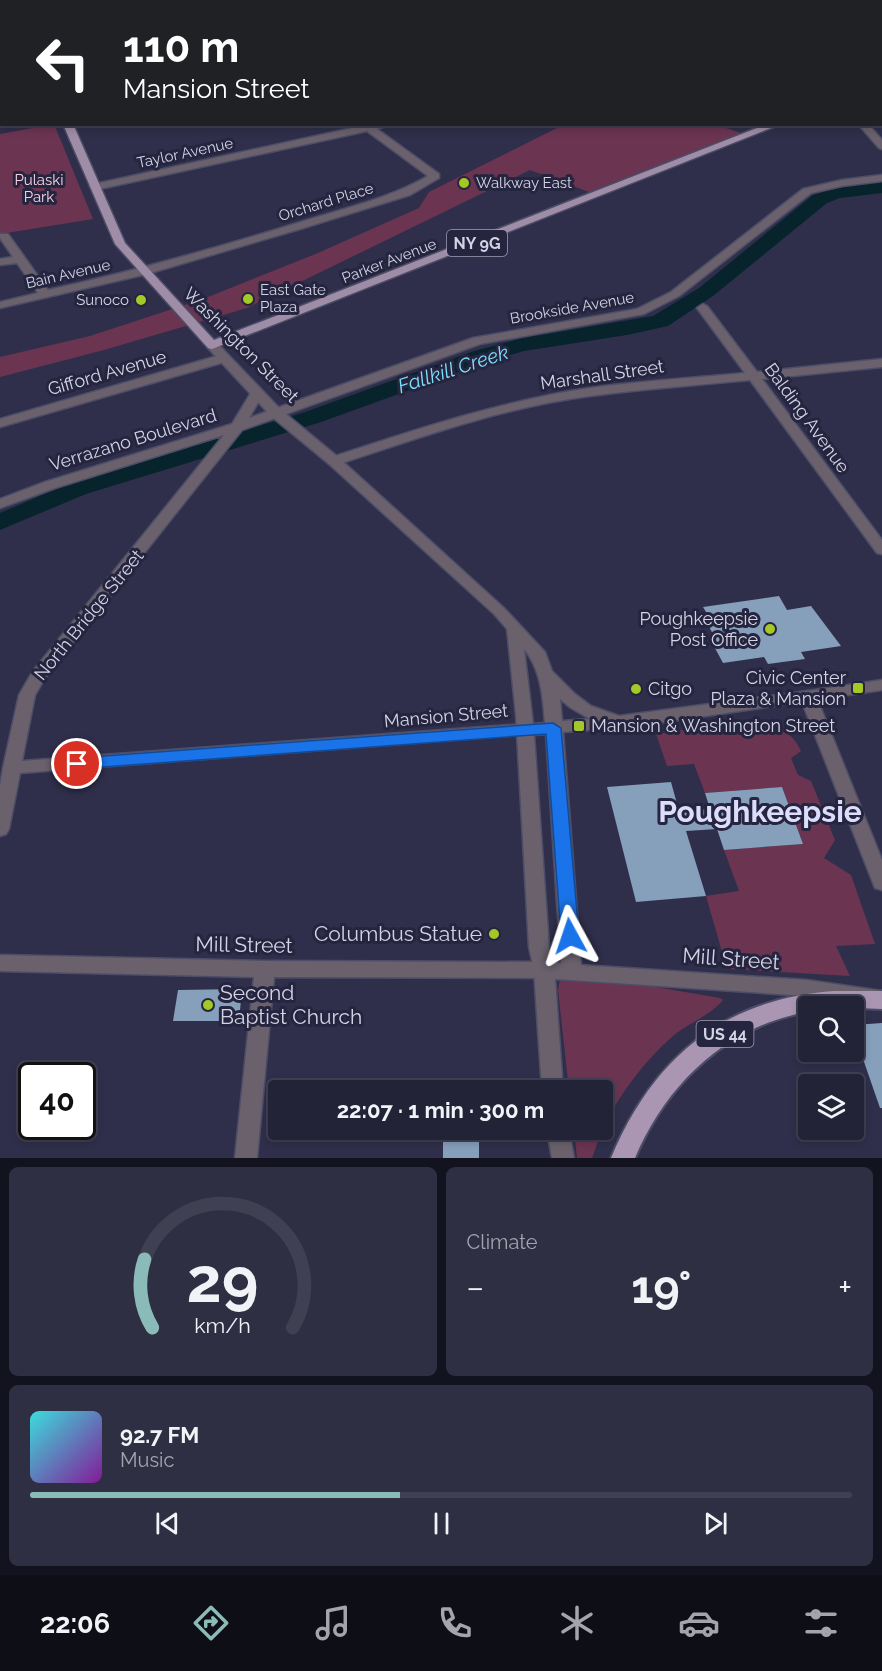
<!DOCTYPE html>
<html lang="en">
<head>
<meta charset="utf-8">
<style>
	:root { --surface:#232338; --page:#2f2f43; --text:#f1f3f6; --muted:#a3a4ae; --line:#404053; --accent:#8bbbb9 }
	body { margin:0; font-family:Raleway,sans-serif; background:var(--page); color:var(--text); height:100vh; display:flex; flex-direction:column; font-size:22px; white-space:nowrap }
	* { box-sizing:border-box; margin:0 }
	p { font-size:20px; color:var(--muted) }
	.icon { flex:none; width:33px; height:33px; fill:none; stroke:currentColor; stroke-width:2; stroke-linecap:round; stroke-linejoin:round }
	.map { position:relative; height:1158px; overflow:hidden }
	.side { display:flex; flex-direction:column; gap:9px; padding:9px; background:#13131f; flex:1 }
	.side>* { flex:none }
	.hud { position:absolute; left:0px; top:0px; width:882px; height:126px; box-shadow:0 3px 9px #0003,0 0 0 2px var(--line); background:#202124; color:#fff; overflow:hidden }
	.fabs { position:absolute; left:798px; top:996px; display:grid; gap:12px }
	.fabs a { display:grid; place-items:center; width:66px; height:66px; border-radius:6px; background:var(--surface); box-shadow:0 3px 9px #0003,0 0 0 2px var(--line); font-size:30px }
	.speed { position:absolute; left:18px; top:1062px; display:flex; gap:12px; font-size:30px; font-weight:700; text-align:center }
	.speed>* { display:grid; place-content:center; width:78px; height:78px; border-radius:50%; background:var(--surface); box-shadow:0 3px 9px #0003,0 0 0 2px var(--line); line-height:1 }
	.speed .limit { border:3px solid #111; border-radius:9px; background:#fff; color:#111 }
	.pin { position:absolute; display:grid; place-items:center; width:51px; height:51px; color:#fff; margin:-26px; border:3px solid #fff; border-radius:50%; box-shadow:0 2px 6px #0007 }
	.me { position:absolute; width:66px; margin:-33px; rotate:355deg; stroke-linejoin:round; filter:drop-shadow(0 0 4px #0008) }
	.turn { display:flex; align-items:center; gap:21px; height:126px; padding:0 24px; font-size:27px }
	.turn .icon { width:78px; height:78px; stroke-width:2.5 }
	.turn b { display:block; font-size:42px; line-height:51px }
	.big { font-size:45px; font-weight:700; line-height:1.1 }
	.side .card { flex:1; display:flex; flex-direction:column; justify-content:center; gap:9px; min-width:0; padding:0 21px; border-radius:9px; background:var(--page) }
	.side .dial { align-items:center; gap:0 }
	.dial svg { height:156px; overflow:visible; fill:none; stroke:var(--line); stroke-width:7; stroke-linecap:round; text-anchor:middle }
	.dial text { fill:var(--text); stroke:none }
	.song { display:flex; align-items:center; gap:18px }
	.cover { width:72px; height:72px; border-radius:9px; background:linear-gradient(135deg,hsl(180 70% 55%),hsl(290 70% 35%)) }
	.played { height:6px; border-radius:3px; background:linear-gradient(90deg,var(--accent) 45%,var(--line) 45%) }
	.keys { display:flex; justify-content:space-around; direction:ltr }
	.heat { display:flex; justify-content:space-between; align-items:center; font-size:33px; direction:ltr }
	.side .tiles { flex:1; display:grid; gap:9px; grid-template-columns:1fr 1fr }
	.card:last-child { grid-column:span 2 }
	.trip { position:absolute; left:268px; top:1080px; width:345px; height:60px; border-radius:6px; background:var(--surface); box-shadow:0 3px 9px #0003,0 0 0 2px var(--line); font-weight:700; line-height:60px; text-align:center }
	.dock { display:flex; height:96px; justify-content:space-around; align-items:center; background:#0e0e16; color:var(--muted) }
	.dock .icon { width:42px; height:42px }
	.dock .current { color:var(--accent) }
	.dock b { font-size:27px; color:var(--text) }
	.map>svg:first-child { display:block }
	.green { fill:#6b3552 }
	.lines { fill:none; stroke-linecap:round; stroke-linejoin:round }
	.river { fill:#07242c; fill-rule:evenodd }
	.building { fill:#869fbb }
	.minor-casing { stroke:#4c4d67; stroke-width:3 }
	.tertiary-casing { stroke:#4c4d67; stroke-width:3 }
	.primary-casing { stroke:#4c4d67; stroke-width:3 }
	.trunk-casing { stroke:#4c4d67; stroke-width:4 }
	.minor { fill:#6a616d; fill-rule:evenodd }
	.tertiary { fill:#6a616d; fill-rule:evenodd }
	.primary { fill:#9f8da7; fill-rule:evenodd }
	.trunk { fill:#aa96b2; fill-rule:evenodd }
	.route { fill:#1a73e8; stroke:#114b97; stroke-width:1.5 }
	.poi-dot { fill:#a4c825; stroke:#262540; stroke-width:2 }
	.labels { text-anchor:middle; stroke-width:6; stroke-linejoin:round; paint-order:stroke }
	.far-street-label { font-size:15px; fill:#d2d3e5; stroke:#262540 }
	.far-park-label { font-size:15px; fill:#f7d0e2; stroke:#262540 }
	.far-poi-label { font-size:15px; fill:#d2d3e5; stroke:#262540; text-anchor:start }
	.shield { fill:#262540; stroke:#9e9fb4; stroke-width:1.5 }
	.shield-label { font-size:16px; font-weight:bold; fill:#d2d3e5 }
	.street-label { font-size:18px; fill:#d2d3e5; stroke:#262540 }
	.poi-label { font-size:18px; fill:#d2d3e5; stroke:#262540; text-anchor:end }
	.water-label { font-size:20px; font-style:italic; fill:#7fdefa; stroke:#262540 }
	.near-poi-label { font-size:21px; fill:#d2d3e5; stroke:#262540; text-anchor:end }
	.near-street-label { font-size:21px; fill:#d2d3e5; stroke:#262540 }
	.town-label { font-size:30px; font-weight:bold; fill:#dcddfa; stroke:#262540 }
</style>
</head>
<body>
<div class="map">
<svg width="882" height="1158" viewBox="0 0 882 1158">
	<rect width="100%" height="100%" fill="#2f2f4b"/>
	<!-- green -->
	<path class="green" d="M54,124l39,95 -93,15v-100z
		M563,125h154l24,8 -152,59 -59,-22 -283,138 -143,42 -104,27v-20l90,-21 113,-37 115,-46 101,-45 10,-16z
		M751,720c23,2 40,10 50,31l-10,7 7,17 13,6 24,59 -11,18 27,17 24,69 -39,2 14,30 -123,-7 -21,-73 33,-5 -15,-41 79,-6 -21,-57 -77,6 -11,-29 -27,2 -11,-32z
		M560,979l61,2 99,17 3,2c-12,15 -34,23 -49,35 -30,26 -52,57 -71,91v-36h-34l-11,-100z
		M574,1130h28l-10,28h-15z"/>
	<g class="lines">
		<!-- river -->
		<path class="river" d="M882,181v12l-42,5 -13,5 -114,93 -45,30 -41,9 -103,16 -34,10 -169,61 -235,72 -86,36v-17l68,-29 237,-72 169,-61 49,-13 130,-22 46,-28 114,-93 24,-8z"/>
	</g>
	<!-- building -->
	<path class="building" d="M779,596l8,14 24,-4 30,40 -40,6 4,7 -37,5 -4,-7 -41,6 -14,-26 5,-1 -8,-15 5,-1 -8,-13z
		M671,782l8,29 31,-2 -5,-16 77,-6 21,57 -79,6 -7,-21 -31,2 20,65 -70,6 -29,-115z
		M242,989l-3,32h-66l5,-31z
		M882,1023v85h-2l-26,-75v-8z
		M443,1130h36v28h-36z"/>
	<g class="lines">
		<defs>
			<path id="minor" d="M280,0h9l2,2h-10z
				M467,0h10l-12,2z
				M371,124h20l-14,5 62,45v4l-29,17 -110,34 -153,45 -147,34v-6l38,-9 -21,-30 -17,2v-6l13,-2 -13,-19v-4h8l40,56c87,-19 172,-43 256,-69 42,-13 86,-23 124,-45l-61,-45 -272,59 -5,-3 5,-3z
				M858,124h10l14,16v9l-3,-1z
				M882,175v6l-40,5 -31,7 -132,103 -35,18 -164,30 -238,86 -197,248 -10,17 -13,66 503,-37 6,2 2,4 -2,4 -511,39 -11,56 -3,5 -6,2v-50l3,-18 16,-73 14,-24 191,-236 -169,53 -55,20v-9l45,-17 187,-58 20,-33h10l1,3 -14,24 224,-80 164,-29 34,-17 132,-103 39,-9z
				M703,304l4,2 50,66 125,-13v8l-120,12 120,161v14l-5,-1 -127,-173c-53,5 -107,9 -160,16 -86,11 -169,41 -251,68h-10l-2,-3 2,-3c85,-28 172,-57 261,-70 51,-7 103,-10 155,-15l-48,-65z
				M224,354l4,1 2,3 -2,3 -228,66v-8z
				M882,680v10l-74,11 -6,-1 -2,-4 2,-4 6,-1z
				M0,955l265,6 279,1 7,2 3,6 -3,6 -7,2 -270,-1 -17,181h-22l19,-181 -254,-6z"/>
			<path id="tertiary" d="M212,341l4,1 65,68 58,48 165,150 41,44 7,19 23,23 16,12 28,10 189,-25 6,1 2,4 66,164v30l-7,-2 -2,-5 -71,-181 -172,25 -67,5 18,233 226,15 75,11v16l-75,-11 -252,-17 8,111h-21l-8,-120 -5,-23 -13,-232 -9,-86 -13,-15 -165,-150 -58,-48 -63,-68v-6zM524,649c17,20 19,49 21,74l-12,1zM560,699l11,9 19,11 -28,2zM546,734l15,229h-9l-3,-16 -15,-212z
				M547,1130h22l5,28h-22z"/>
			<path id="primary" d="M6,0h8l2,2h-9z
				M882,66v6l-2,1v-6z
				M63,124h10l52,119 89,97 553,-216h14l-569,225 -4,-1 -93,-104z"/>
			<path id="trunk" d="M834,991h48v18l-74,-3v6c-80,13 -142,72 -173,146h-24c42,-100 112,-159 223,-167z"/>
		</defs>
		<!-- minor casing -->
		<use href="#minor" class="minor-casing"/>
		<!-- tertiary casing -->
		<use href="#tertiary" class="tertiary-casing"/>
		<!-- primary casing -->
		<use href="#primary" class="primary-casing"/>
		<!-- trunk casing -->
		<use href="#trunk" class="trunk-casing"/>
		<!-- minor -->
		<use href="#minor" class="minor"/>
		<!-- tertiary -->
		<use href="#tertiary" class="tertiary"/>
		<!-- primary -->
		<use href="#primary" class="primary"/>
		<!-- trunk -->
		<use href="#trunk" class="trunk"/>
	</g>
	<!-- route -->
	<path class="route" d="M553,723l8,5 18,208 -3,5 -6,2 -6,-2 -3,-5 -15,-202 -469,35 -6,-1 -2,-4 2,-4 6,-2z"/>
	<!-- markers -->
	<g class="poi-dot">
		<circle cx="464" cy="183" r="6"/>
		<circle cx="248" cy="299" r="6"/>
		<circle cx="141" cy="300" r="6"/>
		<circle cx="770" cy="629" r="6"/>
		<rect x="852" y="682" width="12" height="12" rx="3"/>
		<circle cx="636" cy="689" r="6"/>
		<rect x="573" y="720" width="12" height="12" rx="3"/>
		<circle cx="494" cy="934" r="6"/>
		<circle cx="208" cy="1005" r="6"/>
	</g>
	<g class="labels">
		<!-- far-street labels -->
		<g class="far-street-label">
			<text transform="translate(185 153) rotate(-12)" y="5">Taylor Avenue</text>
			<text transform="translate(326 202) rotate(-17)" y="5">Orchard Place</text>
			<text transform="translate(389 261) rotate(-21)" y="5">Parker Avenue</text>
			<text transform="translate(68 274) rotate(-13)" y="5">Bain Avenue</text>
			<text transform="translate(572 308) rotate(-10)" y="5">Brookside Avenue</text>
		</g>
		<!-- far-park labels -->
		<g class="far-park-label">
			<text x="39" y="185">Pulaski<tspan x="39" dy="17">Park</tspan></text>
		</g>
		<!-- far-poi labels -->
		<g class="far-poi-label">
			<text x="476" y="188">Walkway East</text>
			<text x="260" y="295">East Gate<tspan x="260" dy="17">Plaza</tspan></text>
			<text x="129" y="305" text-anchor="end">Sunoco</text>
		</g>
		<!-- shield labels -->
		<g class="shield">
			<rect x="447" y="230" width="60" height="26" rx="4.5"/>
			<rect x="696.5" y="1021" width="57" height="26" rx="4.5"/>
		</g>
		<g class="shield-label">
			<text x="477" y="249">NY 9G</text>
			<text x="725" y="1040">US 44</text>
		</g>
		<!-- street labels -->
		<g class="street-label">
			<text transform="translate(241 345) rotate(45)" y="6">Washington Street</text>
			<text transform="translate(107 373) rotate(-16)" y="6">Gifford Avenue</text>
			<text transform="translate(602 375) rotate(-8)" y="6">Marshall Street</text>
			<text transform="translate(807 418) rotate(54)" y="6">Balding Avenue</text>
			<text transform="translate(133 440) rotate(-17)" y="6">Verrazano Boulevard</text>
			<text transform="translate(89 615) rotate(-51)" y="6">North Bridge Street</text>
			<text transform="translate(446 716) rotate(-5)" y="6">Mansion Street</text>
		</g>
		<!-- poi labels -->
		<g class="poi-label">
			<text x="758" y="625">Poughkeepsie<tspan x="758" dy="21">Post Office</tspan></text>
			<text x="846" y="684">Civic Center<tspan x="846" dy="21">Plaza &amp; Mansion</tspan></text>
			<text x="648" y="695" text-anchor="start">Citgo</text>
			<text x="591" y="732" text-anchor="start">Mansion &amp; Washington Street</text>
		</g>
		<!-- water labels -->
		<g class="water-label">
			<text transform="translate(453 369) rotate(-18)" y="7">Fallkill Creek</text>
		</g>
		<!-- near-poi labels -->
		<g class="near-poi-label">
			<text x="482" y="941">Columbus Statue</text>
			<text x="220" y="1000" text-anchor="start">Second<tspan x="220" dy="24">Baptist Church</tspan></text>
		</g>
		<!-- near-street labels -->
		<g class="near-street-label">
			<text transform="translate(244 945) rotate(1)" y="7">Mill Street</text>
			<text transform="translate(731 959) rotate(4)" y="7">Mill Street</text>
		</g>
		<!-- town labels -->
		<g class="town-label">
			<text x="760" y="822">Poughkeepsie</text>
		</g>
	</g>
</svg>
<div class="fabs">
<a><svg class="icon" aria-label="search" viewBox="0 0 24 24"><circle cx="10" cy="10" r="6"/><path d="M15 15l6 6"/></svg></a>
<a><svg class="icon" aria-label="layers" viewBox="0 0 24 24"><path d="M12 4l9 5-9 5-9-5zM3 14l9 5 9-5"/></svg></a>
</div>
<div class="speed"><div class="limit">40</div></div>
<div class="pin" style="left:77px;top:764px;background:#d93025"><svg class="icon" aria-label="arrive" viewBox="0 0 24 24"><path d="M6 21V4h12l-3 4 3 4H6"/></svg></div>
<svg class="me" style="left:570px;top:936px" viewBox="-20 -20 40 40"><path d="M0-17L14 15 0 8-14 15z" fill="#1a73e8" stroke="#fff" stroke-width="4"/></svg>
<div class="trip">22:07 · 1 min · 300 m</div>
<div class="hud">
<div class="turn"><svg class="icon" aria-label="left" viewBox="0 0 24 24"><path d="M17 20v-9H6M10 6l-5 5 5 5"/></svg><div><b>110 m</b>Mansion Street</div></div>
</div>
</div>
<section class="side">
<div class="tiles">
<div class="card dial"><svg viewBox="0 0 100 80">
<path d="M14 69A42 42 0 1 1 86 69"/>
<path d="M14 69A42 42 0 0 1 10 34" stroke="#8bbbb9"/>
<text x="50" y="56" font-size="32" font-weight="700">29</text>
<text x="50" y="72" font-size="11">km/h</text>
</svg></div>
<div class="card"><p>Climate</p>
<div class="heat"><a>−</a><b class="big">19°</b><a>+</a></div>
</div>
<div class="card">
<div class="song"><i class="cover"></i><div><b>92.7 FM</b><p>Music</p></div></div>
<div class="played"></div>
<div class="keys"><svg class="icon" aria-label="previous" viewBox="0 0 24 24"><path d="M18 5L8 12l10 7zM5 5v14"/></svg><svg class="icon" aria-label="pause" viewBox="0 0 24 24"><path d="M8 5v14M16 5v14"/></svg><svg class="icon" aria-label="next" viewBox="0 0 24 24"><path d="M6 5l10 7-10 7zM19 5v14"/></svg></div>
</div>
</div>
</section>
<nav class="dock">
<b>22:06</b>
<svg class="icon current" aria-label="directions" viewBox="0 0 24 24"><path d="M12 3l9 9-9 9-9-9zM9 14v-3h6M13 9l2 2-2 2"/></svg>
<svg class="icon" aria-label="music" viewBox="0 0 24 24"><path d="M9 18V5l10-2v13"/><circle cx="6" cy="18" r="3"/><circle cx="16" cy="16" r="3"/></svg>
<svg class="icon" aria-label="phone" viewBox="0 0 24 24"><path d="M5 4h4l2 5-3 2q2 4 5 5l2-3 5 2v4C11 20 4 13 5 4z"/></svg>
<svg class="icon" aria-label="climate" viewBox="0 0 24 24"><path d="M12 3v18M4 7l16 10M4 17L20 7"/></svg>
<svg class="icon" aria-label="car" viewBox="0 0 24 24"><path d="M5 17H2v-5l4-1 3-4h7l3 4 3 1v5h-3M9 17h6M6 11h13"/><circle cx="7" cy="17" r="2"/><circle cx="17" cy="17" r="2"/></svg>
<svg class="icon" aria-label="filters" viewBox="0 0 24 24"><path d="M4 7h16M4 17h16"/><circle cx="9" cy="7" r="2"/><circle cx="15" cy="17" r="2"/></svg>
</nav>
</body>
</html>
